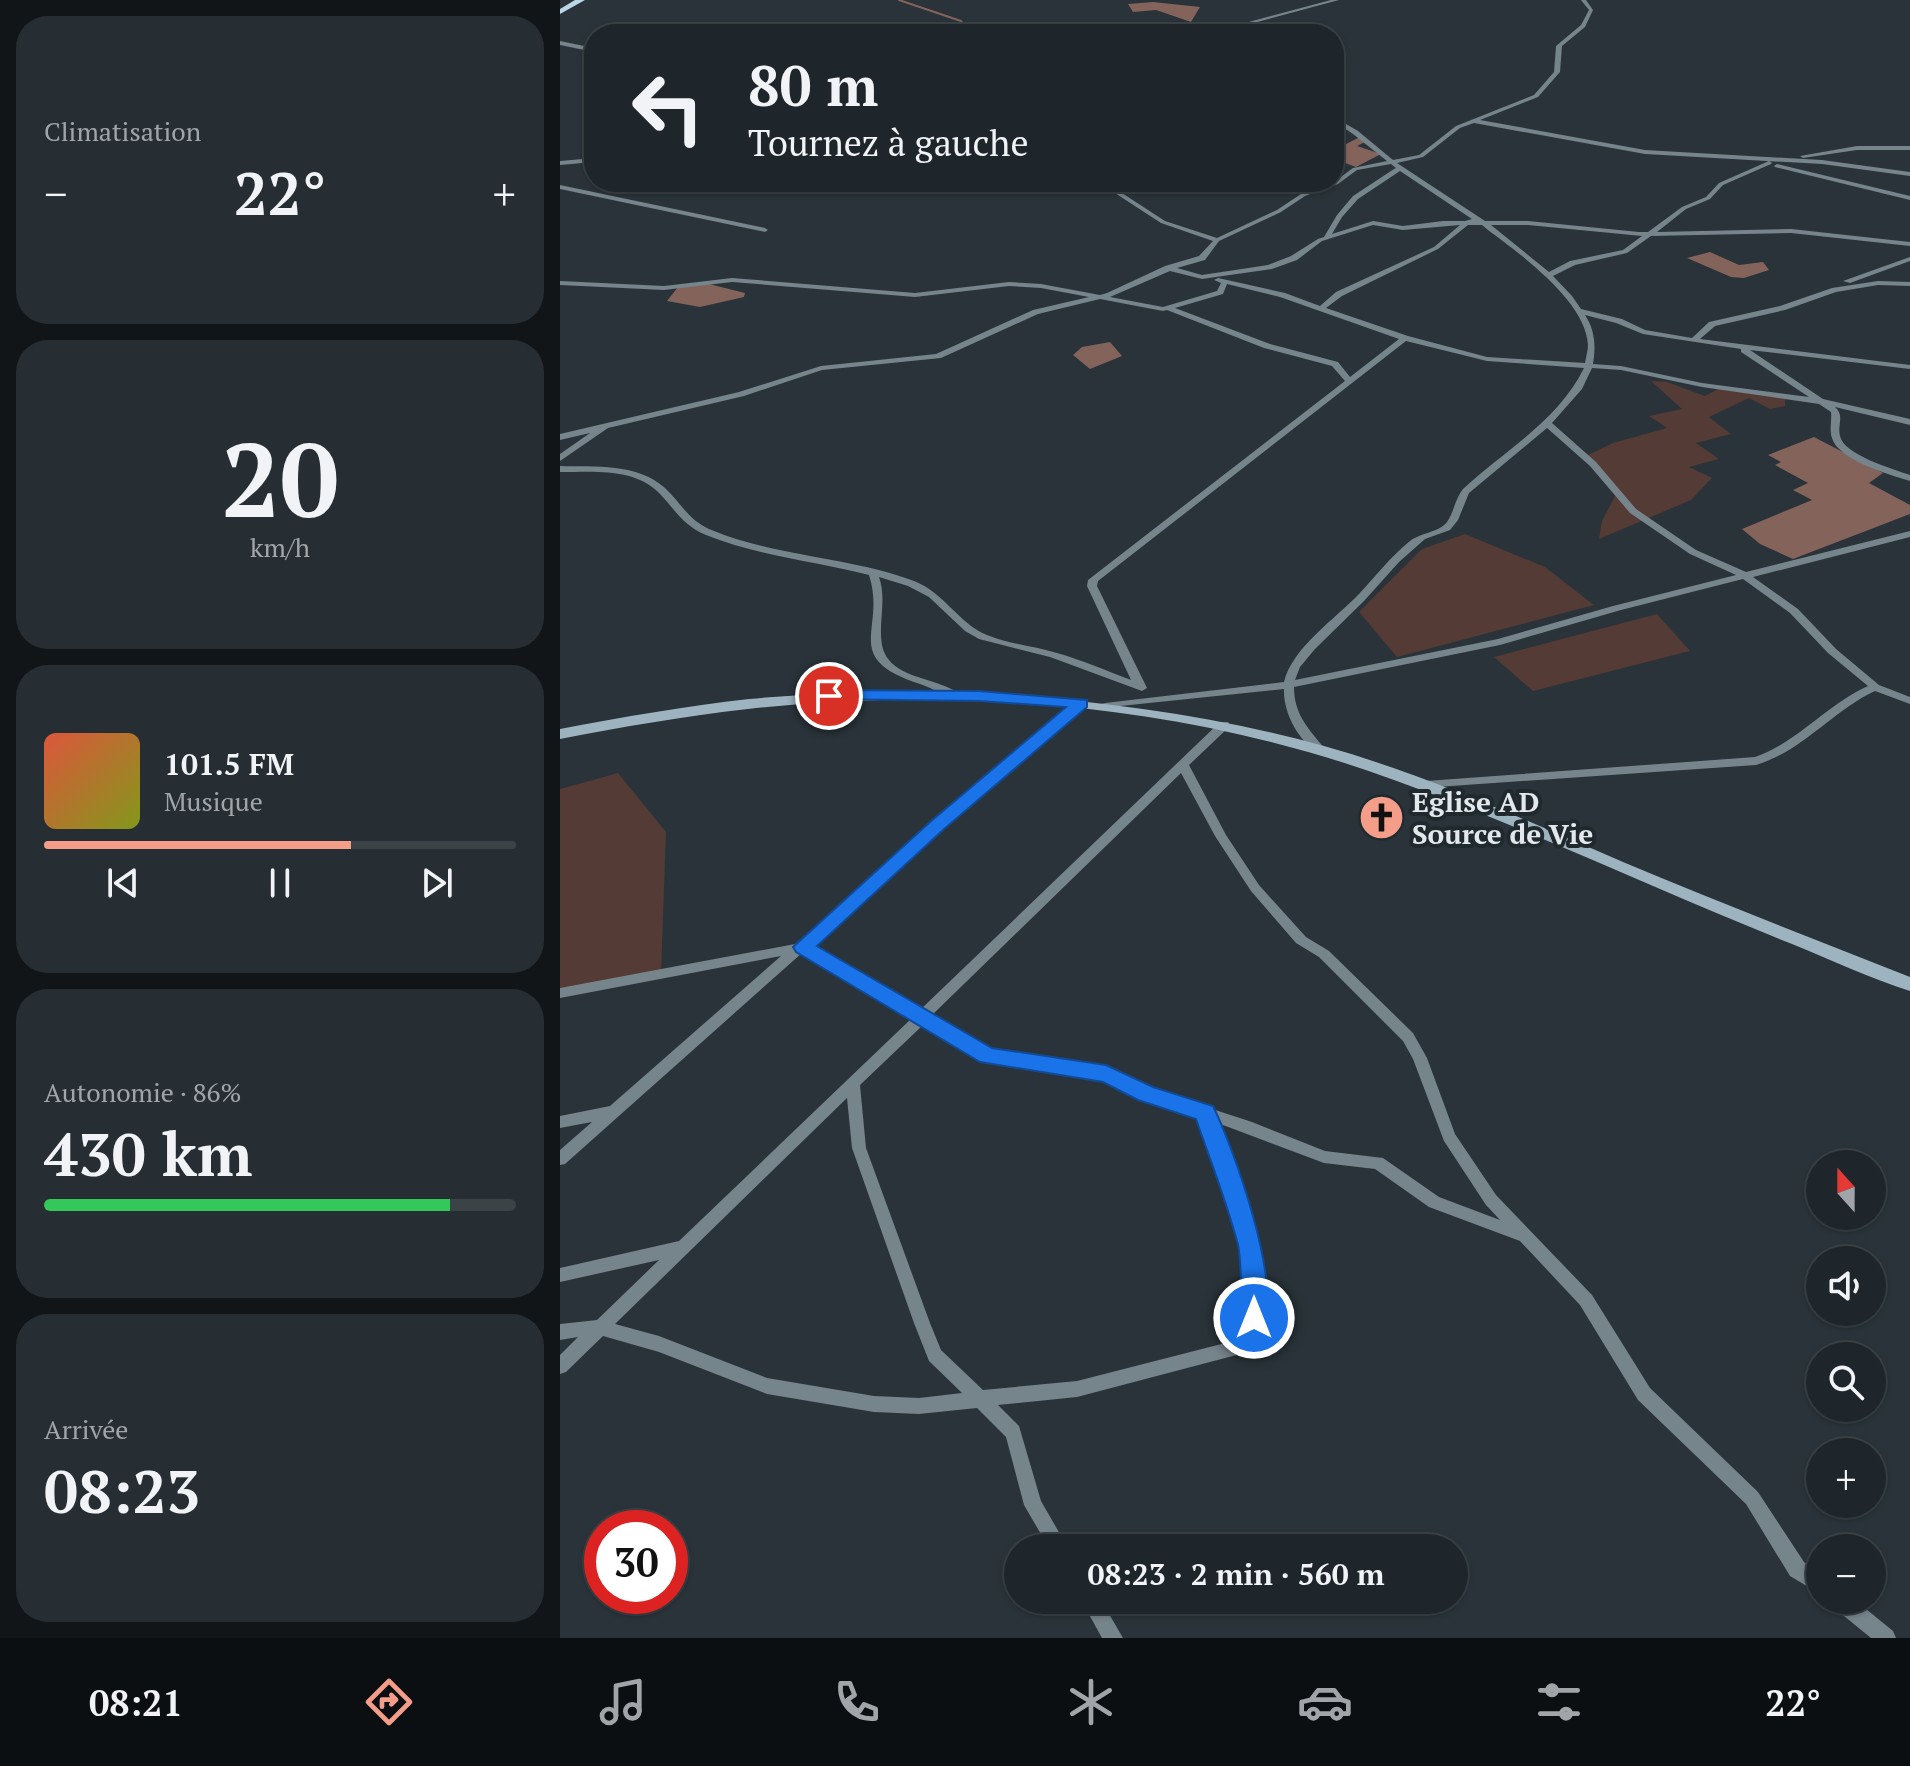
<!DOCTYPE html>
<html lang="fr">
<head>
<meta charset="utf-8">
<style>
	:root { --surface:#1f262b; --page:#272e33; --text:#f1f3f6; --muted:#a1a5a9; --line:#3c4347; --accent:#f49e8a }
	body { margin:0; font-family:"PT Serif",serif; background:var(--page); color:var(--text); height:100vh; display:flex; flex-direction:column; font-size:30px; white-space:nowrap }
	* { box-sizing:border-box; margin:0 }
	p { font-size:26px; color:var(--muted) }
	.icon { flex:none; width:44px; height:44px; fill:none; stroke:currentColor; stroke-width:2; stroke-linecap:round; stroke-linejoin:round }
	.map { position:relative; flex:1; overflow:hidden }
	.sheet { display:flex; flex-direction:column; gap:16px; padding:16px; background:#111518; width:560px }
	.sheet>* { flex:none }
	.top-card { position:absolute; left:24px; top:24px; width:760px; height:168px; border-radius:32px; box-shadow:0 2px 6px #0004,0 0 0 2px var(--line); background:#1f262b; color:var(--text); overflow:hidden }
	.needle { width:52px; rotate:339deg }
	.fabs { position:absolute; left:1246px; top:1150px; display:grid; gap:16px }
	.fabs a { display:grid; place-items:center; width:80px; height:80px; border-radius:50%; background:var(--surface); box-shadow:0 2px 6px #0004,0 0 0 2px var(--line); font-size:40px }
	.speed { position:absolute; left:24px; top:1510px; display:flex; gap:16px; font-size:40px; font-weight:700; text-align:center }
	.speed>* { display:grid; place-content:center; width:104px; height:104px; border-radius:50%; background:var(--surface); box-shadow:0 2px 6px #0004,0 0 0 2px var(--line); line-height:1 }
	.speed .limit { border:12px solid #d22; background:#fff; color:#111 }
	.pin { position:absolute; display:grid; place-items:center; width:68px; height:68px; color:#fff; margin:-34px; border:4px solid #fff; border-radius:50%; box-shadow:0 2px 8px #0007 }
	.me { position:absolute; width:88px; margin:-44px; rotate:0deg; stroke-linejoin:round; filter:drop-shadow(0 0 6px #0008) }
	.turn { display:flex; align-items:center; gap:28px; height:168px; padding:0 32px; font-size:36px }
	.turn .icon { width:104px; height:104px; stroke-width:2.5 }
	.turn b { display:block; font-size:56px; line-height:68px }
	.big { font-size:60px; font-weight:700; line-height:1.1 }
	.sheet .widget { flex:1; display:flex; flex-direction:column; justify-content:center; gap:12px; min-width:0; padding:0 28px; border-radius:32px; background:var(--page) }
	.sheet .dial { align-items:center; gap:0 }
	.dial b { font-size:104px; line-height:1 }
	.song { display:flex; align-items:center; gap:24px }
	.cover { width:96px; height:96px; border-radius:12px; background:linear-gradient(135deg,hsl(10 70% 55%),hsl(70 70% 35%)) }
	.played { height:8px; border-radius:4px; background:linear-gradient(90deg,var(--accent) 65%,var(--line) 65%) }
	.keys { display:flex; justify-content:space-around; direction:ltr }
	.heat { display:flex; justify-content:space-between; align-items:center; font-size:44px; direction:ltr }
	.charge { height:12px; border-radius:6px; background:linear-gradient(90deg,#34c759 86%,var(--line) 0) }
	.trip { position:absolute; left:444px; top:1534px; width:464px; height:80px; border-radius:40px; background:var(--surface); box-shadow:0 2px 6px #0004,0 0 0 2px var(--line); font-weight:700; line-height:80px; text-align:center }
	.tabs { display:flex; height:128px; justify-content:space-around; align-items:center; background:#0c0f11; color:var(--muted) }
	.tabs .icon { width:56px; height:56px }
	.tabs .active { color:var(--accent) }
	.tabs b { font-size:36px; color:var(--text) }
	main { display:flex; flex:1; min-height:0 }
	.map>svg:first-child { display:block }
	.green { fill:#543b35 }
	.forest { fill:#84635b }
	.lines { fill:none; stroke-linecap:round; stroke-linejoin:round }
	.stream { stroke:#84635b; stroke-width:2 }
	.street { fill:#76848c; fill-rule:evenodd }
	.secondary { fill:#9db3bf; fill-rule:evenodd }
	.primary { fill:#bad7e7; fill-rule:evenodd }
	.route { fill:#1a73e8; stroke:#114b97; stroke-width:2 }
	.labels { text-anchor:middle; stroke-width:8; stroke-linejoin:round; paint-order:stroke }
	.poi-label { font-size:28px; font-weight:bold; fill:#e2e8ec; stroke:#20292e; text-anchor:start }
</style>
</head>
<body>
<main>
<section class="sheet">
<div class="widget"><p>Climatisation</p>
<div class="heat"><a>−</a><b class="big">22°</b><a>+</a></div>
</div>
<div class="widget dial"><b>20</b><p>km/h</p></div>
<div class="widget">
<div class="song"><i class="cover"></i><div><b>101.5 FM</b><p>Musique</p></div></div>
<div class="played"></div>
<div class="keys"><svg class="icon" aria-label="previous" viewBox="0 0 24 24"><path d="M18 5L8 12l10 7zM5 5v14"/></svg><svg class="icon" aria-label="pause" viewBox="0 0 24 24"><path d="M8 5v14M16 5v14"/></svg><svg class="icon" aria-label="next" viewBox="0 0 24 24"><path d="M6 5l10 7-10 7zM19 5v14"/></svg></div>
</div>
<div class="widget"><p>Autonomie · 86%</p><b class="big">430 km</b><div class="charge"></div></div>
<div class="widget"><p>Arrivée</p><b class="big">08:23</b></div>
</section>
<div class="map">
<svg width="1350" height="1638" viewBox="0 0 1350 1638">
	<rect width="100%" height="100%" fill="#293339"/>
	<!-- green -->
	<path class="green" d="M1091,381l16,1 38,14 17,-9 63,10v9l-15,3 -21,-11 -40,19 22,17 -35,9 23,16 -30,8 23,11 -21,22 -92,39 3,-18 14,-27 -18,-29 -10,-10 25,-12 54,-15 -18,-12 33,-7z
		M905,534l80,33 49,38 -197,52 -38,-45 63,-63z
		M1097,614l33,37 -157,40 -39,-34z
		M58,773l48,59 -5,142 -101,19v-204z"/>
	<!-- forest -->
	<path class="forest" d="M593,2l47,5 -9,15 -35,-12 -23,2 -5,-8z
		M800,137l7,4 -10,5 24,8 -25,13 -22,-8v-9z
		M1150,252l29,13 24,-3 6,8 -25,8 -13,-1 -44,-19z
		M145,283l40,10 -1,4 -44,10 -33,-6 11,-14z
		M550,342l12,14 -32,13 -17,-14 9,-8z
		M1254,437l69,36 -14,10 41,22v9l-117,45 -33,-15 -18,-15 70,-29 -19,-10 15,-7 -33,-18 6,-3 -13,-7z"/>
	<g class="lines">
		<!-- stream -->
		<path class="stream" d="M339,0l62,21 9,13"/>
		<!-- street -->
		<path class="street" d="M771,0h8l-126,34h-9z
			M1021,0h5l7,10 -8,17 -23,19 -2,26 -22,25 -58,23 165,30 177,10 88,12v4l-88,-12 -177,-10 -171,-31 -14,5 -37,29 -26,6 88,58h43l111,11h9l34,-25 24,-10 13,-14 50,-22 3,2 -1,1 -48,21 -13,14 -24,10 -29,23 134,-3 119,13v4l-119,-13 -140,3 -24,17 -52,12 -22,11 19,20 9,13 41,10 23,11 47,8 17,-16 71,-16 52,-18 46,-7 32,1v4l-32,-1 -42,7 -51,18 -70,16 -15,13 210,26v4l-160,-19 73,49 87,20v6l-75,-18c10,9 2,18 5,29 4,19 53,33 70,39v6c-20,-6 -72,-21 -78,-43 -3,-8 0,-18 -1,-26l-12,-8 -117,-17 -81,-17 -29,-2 -10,21 -30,34 44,39 40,47 60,41 50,22 164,-41v6l-157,40 45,32 38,40 43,36 31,12v7l-35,-13c-43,20 -72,60 -119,74l-334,23 -2,-3 6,-4 329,-24c43,-15 71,-52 113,-71l-40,-33 -38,-40 -47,-34 -122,31 -121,35 -206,42c0,28 15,42 31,62l-6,4c-21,-12 -36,-41 -35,-64l-183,19 -2,-2 2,-2 4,-1 179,-21c8,-34 51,-63 75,-88 16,-17 31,-37 51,-53 10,-8 30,-9 37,-19 7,-10 8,-23 16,-33 42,-39 95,-68 121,-121l-97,-7 -81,-20 -308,240 -1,5 50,102 -5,3 -92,-34 -71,-18 -14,-8 -36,-34 -21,-11 -29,-9c8,22 -1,46 3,68 7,36 58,31 80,51l-1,2c-13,1 -28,-10 -41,-14 -81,-26 -33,-54 -51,-109 -55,-14 -111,-19 -163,-40 -22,-9 -31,-25 -46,-41 -25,-27 -67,-22 -100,-22v-6c34,1 78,-3 105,22 18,17 23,33 49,43 64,26 136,26 200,50 31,12 45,43 73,54 22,9 47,11 70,18 25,7 50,18 74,27l-44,-94 1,-6 257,-199 -13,-15 -68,-18 -97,-38 -4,1 -63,-12 -62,15 -97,44 -119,12 -78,26 -136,32 -48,33v-7l30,-21 -30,7v-6l179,-42 82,-26 115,-12 97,-44 56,-13 -48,-9 -32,-2 -94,11 -183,-15 -68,8 -104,-5v-4l104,5 68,-8 183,15 94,-11 32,2 59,11 7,-2 58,-27 34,-10 14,-15 -52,-18 -63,-41h7l60,39 52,17 60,-28 24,-16 33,-12 19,-14 34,-7 -34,-27 -19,-13v-4l24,14 35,29 26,-5 37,-29 78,-31 20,-23 2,-26 25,-21 8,-15zM831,164l5,4 -2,1 -41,27 -16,19 -13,22 -6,2 -27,17 -23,9 -66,10 -25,-7 28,-8 14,-19 62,-29 24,-16 33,-12 19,-14zM840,171l72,48 -7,2h-22l-40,5 -30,-5 -41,13 10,-17 16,-18zM813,225l30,5 57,-5 -26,22 -98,45 -16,14 -35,-13 -67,-15 -4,2 7,3 -4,8 -54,16 -53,-10 60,-26 32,8 70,-10 25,-9 25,-19zM908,225h14l6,5c32,24 98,71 100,115 0,5 -2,12 -3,18l-98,-6 -79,-21 -82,-28 16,-12 96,-47zM931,225h37l114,11 -19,14 -53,11 -21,11zM667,284l53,13 119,42 -49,38 -12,-15 -68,-18 -95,-36 48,-14zM1025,315l31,8 27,11 98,15v3l68,45 -107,-14 -81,-17 -28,-2c3,-18 2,-34 -8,-49zM987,428l43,38 40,47 60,41 46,21 -123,31 -115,33 -203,41 5,-13 15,-18 49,-48 35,-39 26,-23 25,-9 8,-10 11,-27z
			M0,41l34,7v4l-34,-7z
			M1297,146h53v4h-53l-54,8 -3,-2z
			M34,158v4l-34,3v-4z
			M1217,164l133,32v4l-135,-33 -1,-1z
			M0,185l205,43 3,2 -3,2 -205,-43z
			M1350,257v4l-60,22 -7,-2z
			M521,700l4,1 1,2 -1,2 -144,124 -130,116 109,65 300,-288h8l2,3 -2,3 -39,37 37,70 33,50 47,52 23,14 84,82 14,25 28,76 41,61 96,100 58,93 108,104 46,70 16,12v20l-30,-18 -44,-72 -108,-104 -58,-95 -60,-64 -91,-34 -54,-38 -51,-6 -109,-41c20,55 58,137 47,196 -2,11 -9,23 -14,34l-171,45 -79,8 21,21 22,75 27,47h-19l-25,-43 -18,-68 -29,-29 -58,6 -45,-2 -107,-18 -108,-42 -56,-16 -37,36 -6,2v-19l18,-18 -18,3v-16l37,-4 62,-60 -99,22v-14l119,-27 233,-223 -110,-65 -237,211 -5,1v-15l32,-28 -32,6v-12l50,-10 171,-150 -221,42v-10l235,-44 138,-121 144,-122zM621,773l34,63 36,55 45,52 23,14 84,84 10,18 31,82 42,64 14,15 -61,-23 -56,-39 -58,-7 -73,-29 -101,-33 -45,-21 -116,-17 -59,-35zM363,1025l59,35 122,19 37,18 58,19c20,58 58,139 47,200 -1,9 -6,16 -9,24l-160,41 -94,9 -42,-40 -11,-27 -64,-175 -6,-63zM287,1098l5,50 62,175 15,38 33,32 -43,5 -45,-2 -107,-18 -108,-42 -44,-12z
			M521,1600h20l22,38h-21z
			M1271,1600h24l38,31 3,7h-25l-38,-31z"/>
		<!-- secondary -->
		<path class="secondary" d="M381,691c130,6 257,20 383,55 103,29 201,74 299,116 95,40 191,77 287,115v14c-40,-13 -79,-31 -118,-47 -133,-53 -263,-115 -398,-164 -203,-75 -431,-95 -646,-71 -63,7 -126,18 -188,30v-10c63,-12 126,-23 189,-30 64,-6 128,-7 192,-8z"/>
		<!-- primary -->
		<path class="primary" d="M15,0h10l-25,14v-5z"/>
	</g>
	<!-- route -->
	<path class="route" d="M269,690l150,1 108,9v7l-144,123 -126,116 175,102 114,17 47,22 60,19c21,43 69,177 50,220l-9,3 -9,-3c-6,-15 -2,-59 -7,-81 -11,-43 -28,-85 -42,-126l-58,-19 -35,-18 -123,-20 -184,-110 -3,-5 137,-125 136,-115 -87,-6 -156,-2 -2,-3z"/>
	<!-- icons -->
	<defs>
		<symbol id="church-disc" viewBox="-11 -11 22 22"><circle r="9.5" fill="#f49e8a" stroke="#20292e"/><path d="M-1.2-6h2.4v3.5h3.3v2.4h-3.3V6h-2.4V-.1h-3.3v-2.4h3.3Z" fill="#111"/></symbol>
	</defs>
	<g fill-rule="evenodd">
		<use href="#church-disc" x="796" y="792" width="51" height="51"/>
	</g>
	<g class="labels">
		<!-- poi labels -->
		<g class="poi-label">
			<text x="852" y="812">Eglise AD<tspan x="852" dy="32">Source de Vie</tspan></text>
		</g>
	</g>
</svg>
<div class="fabs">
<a><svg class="needle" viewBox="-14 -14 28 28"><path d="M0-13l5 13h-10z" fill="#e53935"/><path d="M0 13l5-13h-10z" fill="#a1a5a9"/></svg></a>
<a><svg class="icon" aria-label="sound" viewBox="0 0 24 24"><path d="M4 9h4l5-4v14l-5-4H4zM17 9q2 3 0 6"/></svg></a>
<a><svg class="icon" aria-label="search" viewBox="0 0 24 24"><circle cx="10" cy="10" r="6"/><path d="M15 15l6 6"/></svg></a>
<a>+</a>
<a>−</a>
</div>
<div class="speed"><div class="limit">30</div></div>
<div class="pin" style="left:269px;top:696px;background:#d93025"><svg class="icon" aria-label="arrive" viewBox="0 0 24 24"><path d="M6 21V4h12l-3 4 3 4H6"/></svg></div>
<svg class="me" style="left:694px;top:1318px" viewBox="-20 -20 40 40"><circle r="17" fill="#1a73e8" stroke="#fff" stroke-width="3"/><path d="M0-11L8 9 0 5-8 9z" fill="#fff"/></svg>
<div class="trip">08:23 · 2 min · 560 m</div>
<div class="top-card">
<div class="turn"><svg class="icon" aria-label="left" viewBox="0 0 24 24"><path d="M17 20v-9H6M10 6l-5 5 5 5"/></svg><div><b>80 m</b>Tournez à gauche</div></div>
</div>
</div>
</main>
<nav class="tabs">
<b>08:21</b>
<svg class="icon active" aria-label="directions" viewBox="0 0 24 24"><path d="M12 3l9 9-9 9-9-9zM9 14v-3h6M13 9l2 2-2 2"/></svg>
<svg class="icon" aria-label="music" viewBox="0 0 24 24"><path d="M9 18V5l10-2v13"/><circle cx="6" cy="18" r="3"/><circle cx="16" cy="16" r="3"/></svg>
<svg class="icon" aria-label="phone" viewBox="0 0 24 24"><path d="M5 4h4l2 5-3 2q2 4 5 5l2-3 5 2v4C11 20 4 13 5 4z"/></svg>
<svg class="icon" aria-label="climate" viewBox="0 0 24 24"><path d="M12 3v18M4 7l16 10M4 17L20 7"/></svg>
<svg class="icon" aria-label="car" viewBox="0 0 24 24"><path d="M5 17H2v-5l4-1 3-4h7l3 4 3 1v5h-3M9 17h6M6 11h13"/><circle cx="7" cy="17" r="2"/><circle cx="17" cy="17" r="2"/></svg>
<svg class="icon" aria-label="filters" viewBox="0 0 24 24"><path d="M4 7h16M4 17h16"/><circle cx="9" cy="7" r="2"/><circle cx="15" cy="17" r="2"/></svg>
<b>22°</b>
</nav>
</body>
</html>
